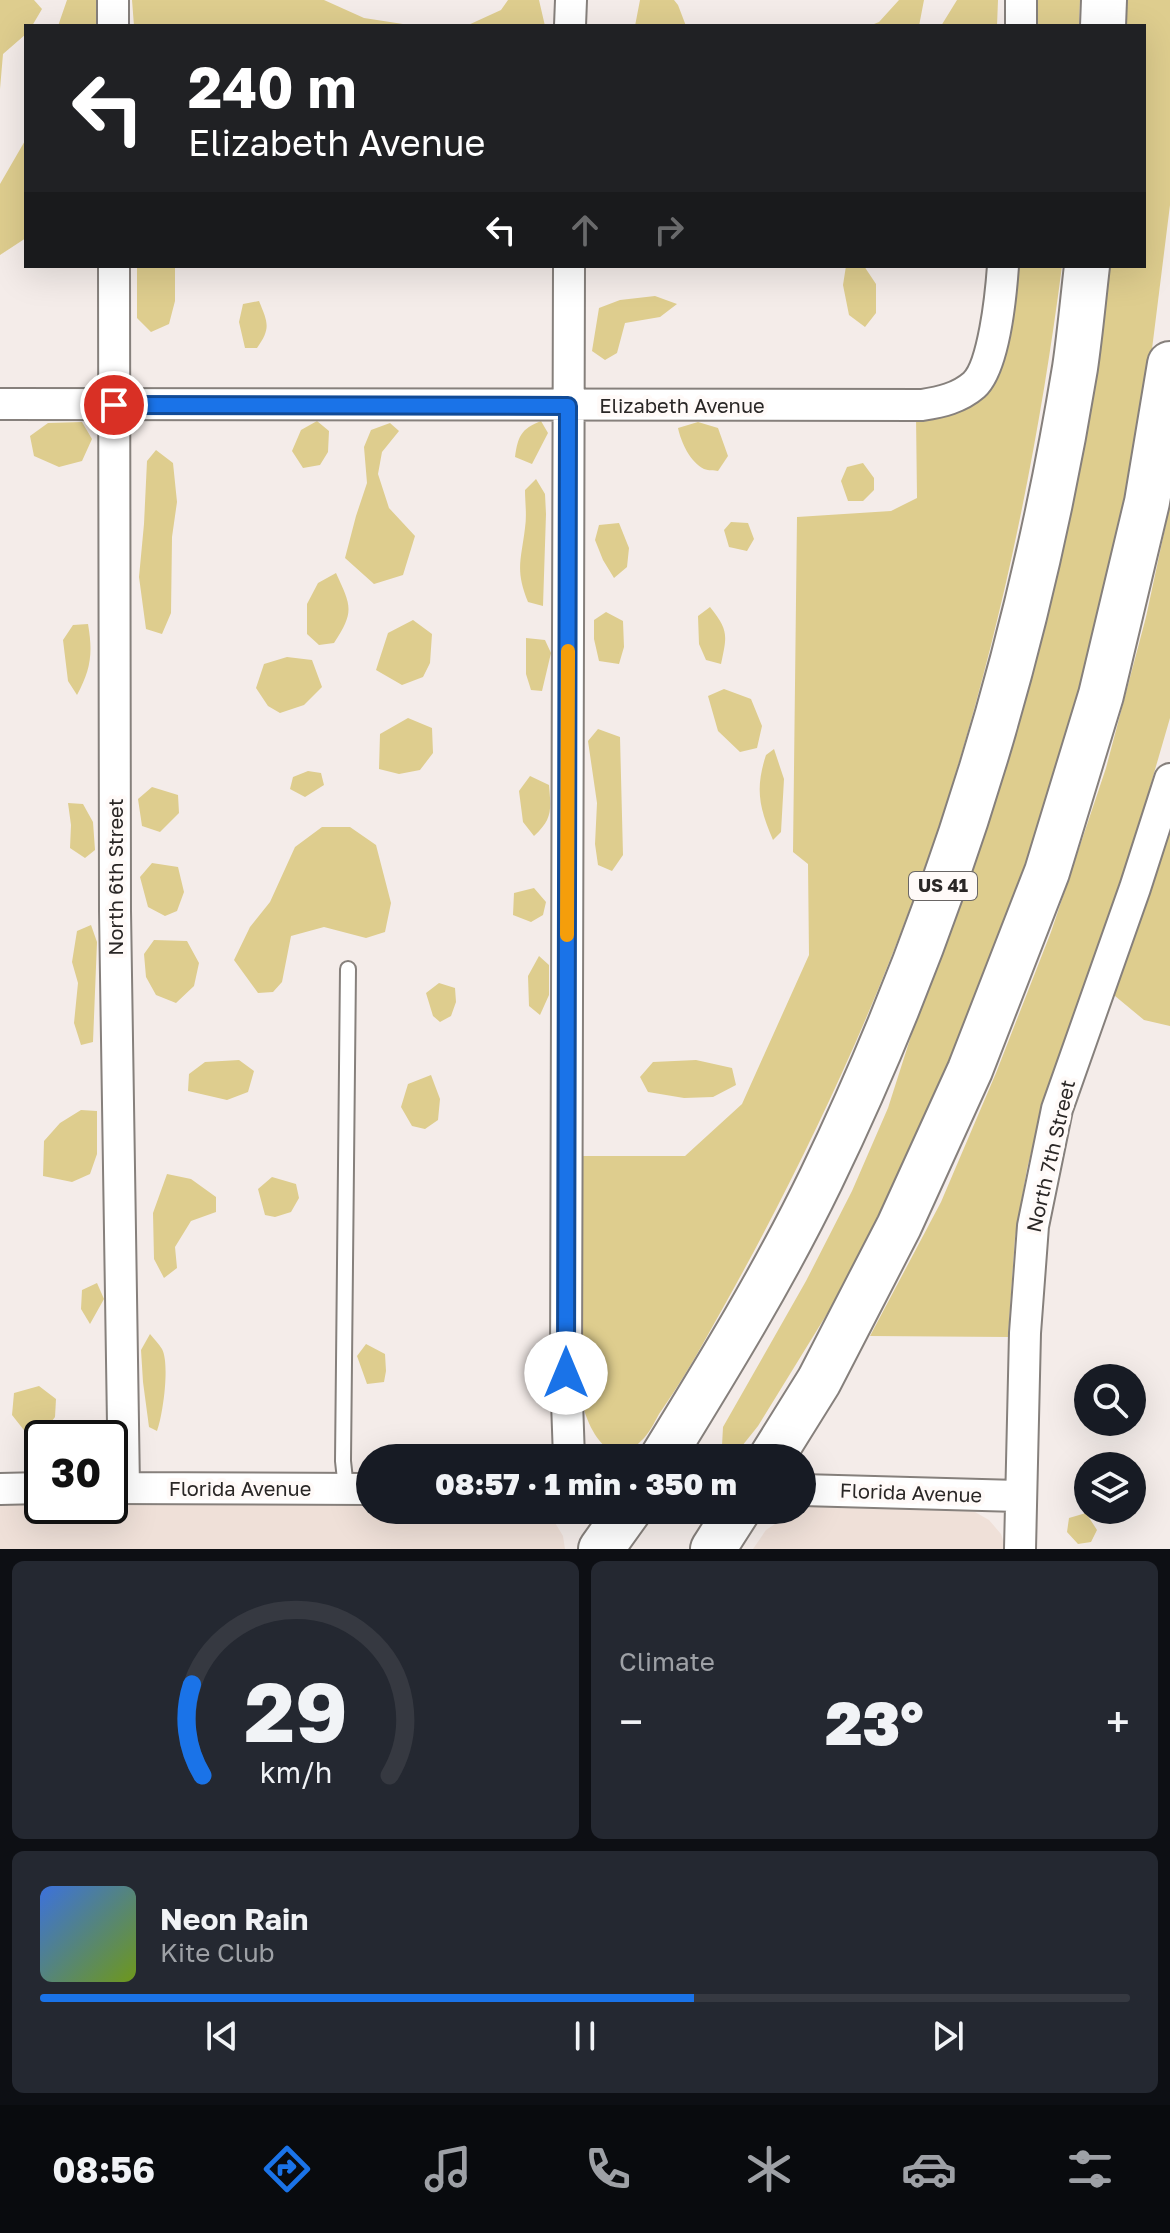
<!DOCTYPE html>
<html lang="en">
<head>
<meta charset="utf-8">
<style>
	:root { --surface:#171b24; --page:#242831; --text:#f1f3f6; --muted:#9ea1a6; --line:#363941; --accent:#1a73e8 }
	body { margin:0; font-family:"Golos Text",sans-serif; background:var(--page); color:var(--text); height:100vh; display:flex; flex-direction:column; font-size:30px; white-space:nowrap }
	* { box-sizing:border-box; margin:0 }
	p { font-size:26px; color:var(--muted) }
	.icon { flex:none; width:44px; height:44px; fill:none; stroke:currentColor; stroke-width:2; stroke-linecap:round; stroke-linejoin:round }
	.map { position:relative; height:1549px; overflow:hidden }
	.side { display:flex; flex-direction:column; gap:12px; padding:12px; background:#0d0f14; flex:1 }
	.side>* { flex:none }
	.guide { position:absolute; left:24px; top:24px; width:1122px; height:244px; border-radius:0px; box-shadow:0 8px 32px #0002; background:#202124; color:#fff; overflow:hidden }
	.controls { position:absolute; left:1074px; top:1364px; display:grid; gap:16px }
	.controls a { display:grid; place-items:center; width:72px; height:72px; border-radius:50%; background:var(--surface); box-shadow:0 8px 32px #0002; font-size:40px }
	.speed { position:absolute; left:24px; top:1420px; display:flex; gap:16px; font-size:40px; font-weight:700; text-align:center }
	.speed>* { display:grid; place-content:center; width:104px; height:104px; border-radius:50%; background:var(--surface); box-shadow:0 8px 32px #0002; line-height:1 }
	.speed .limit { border:4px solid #111; border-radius:12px; background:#fff; color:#111 }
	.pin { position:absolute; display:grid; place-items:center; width:68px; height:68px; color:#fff; margin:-34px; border:4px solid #fff; border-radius:50%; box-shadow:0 2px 8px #0007 }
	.me { position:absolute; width:88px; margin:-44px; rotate:0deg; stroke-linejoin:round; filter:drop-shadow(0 0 6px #0008) }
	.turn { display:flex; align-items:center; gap:28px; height:168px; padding:0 32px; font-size:36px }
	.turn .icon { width:104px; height:104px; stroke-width:2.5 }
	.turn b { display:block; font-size:56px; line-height:68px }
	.lanes { display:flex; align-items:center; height:76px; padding:0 32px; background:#0003; justify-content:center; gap:40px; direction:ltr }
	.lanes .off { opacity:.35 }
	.big { font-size:60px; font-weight:800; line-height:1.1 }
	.side .card { flex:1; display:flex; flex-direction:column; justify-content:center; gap:12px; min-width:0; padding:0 28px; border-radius:12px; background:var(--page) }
	.side .dial { align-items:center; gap:0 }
	.dial svg { height:208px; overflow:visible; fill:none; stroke:var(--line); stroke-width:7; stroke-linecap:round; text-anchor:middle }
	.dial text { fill:var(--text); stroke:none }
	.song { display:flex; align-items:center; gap:24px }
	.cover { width:96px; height:96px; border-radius:12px; background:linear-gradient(135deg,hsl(220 70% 55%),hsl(80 70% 35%)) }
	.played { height:8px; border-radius:4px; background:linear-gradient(90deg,var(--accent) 60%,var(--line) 60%) }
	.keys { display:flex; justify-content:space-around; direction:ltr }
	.heat { display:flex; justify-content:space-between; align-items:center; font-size:44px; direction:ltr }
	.side .tiles { flex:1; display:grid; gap:12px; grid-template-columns:1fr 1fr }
	.card:last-child { grid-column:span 2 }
	.trip { position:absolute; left:356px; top:1444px; width:460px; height:80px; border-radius:40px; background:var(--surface); box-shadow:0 8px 32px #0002; font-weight:800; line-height:80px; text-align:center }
	.tab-bar { display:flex; height:128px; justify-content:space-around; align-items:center; background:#090b0e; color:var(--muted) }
	.tab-bar .icon { width:56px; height:56px }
	.tab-bar .selected { color:var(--accent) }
	.tab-bar b { font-size:36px; color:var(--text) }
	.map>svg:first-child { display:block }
	.built { fill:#efe0d8 }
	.green { fill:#decd8e }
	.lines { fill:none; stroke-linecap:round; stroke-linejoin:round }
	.service-casing { stroke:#86807c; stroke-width:18 }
	.minor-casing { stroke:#86807c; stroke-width:34 }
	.primary-casing { stroke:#86807c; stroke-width:48 }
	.service { stroke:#fff; stroke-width:14 }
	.minor { stroke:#fff; stroke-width:30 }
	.primary { stroke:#fff; stroke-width:44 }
	.route-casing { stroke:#114b97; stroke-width:20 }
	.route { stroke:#1a73e8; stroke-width:14 }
	.slow { stroke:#f59e0b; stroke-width:14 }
	.labels { text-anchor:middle; stroke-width:8; stroke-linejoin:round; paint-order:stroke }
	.shield { fill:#fffaf8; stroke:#6a6665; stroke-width:2 }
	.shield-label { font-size:18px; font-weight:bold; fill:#2a2726 }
	.street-label { font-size:20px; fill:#2a2726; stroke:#fffaf8 }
</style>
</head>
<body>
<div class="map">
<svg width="1170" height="1549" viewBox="0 0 1170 1549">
	<rect width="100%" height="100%" fill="#f4ece9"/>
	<!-- built -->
	<path class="built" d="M110,1499l260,1v10h170l14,11 9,15 2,13h-565v-49h42v6h68z
		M850,1505l108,4 17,3 14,8 12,14 5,15h-253l13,-19 27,-18 21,-6z"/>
	<!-- green -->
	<path class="green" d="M0,0h34l8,9 -10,17h-6v8l-23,20 -3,35z
		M67,0h30l-1,26h-38z
		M132,0h192l40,18 52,8h-282z
		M508,0h31l6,26h-79l35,-16z
		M640,0h34l4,5 8,21h-51z
		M899,0h25l-5,26h-50l10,-4z
		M957,0h41l-1,26h-56z
		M1033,0h47l-1,26h-47z
		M1123,0h47v205l-22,176 -33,184 -56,207 -74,211 -65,157 -74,143 -88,143 -16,20 -13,4 -7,-4 1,-19 83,-146 46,-90 36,-83 46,-144 173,-698h37v-240h-22z
		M26,139v99l-26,17v-71z
		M137,266h38v35l-6,23 -18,8 -14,-14z
		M846,266h18l12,18v29l-11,14 -16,-12 -6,-30z
		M1015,266h47c-23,178 -59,354 -112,526 -59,188 -143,368 -240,539 -16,29 -32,56 -51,83 -5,9 -10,20 -18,27 -7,8 -18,12 -28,12 -21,-14 -27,-36 -34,-59l1,-238h105l57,-52 67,-149 -1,-91 -15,-12 4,-335 94,-6 26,-13 -1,-83 34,-3z
		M655,296l22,8 -17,13 -35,6 -8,30 -12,7 -13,-9 7,-43 21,-8z
		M259,301c9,22 12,27 -2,47h-12l-6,-26 4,-18z
		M317,421l12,10 -1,21 -8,13 -17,3 -11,-17 9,-21z
		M541,421l7,12 -16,31 -17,-7c3,-21 6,-28 26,-36z
		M82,422l10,17 -10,22 -23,6 -25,-11 -4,-20 18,-13z
		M698,422l20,6 10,28 -10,15c-4,-1 -9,0 -14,-2 -14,-7 -23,-27 -26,-41z
		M390,423l9,8 -17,21 -4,22 11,34 26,28 -12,39 -29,9 -29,-26 11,-42 11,-33 -3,-36 7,-17z
		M156,450l17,13 4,39 -5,35 -1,76 -9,21 -16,-5 -7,-52 5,-53 3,-63z
		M863,463l11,15v12l-11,11h-15l-7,-20 6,-14z
		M536,479l9,15 1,20 -3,92 -15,-4c-13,-32 -7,-41 -3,-74 2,-13 0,-26 0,-38z
		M1170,505v213l-36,124 -90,259 -17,68 -12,69 -7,99 -138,-1 71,-134 55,-129 55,-141 55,-164 40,-151z
		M731,522l17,1 6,16 -7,12 -18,-4 -5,-17z
		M619,523l10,25 -2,19 -13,11 -11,-18 -8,-20 4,-15z
		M336,573c15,33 19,38 -2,70l-15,2 -12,-11v-30l11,-21z
		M710,607c19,24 17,28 11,57l-15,-4 -7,-16 -1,-28z
		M606,612l17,9 1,26 -5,17 -20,-3 -5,-22v-19z
		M413,620l19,14 -2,29 -7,14 -21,8 -26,-15 12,-37z
		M88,624c5,29 3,45 -11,71l-9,-14 -5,-41 10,-15z
		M526,638l19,2 6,13 -9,38 -11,-1 -5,-16z
		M287,657l25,3 10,27 -18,18 -24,8 -12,-7 -12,-18 8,-24z
		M724,689l27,10 11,27 -5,22 -17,4 -22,-21 -10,-35z
		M408,718l24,10 1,25 -13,17 -21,4 -20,-5 1,-35z
		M598,729l22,8 3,118 -11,16 -14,-6 -3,-21 2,-41 -9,-62z
		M774,749l10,30 -3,53 -8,8c-14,-33 -18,-51 -7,-85z
		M308,771l13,2 3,12 -19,12 -15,-8 3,-12z
		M530,776l19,9c2,24 4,34 -15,51l-11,-14 -4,-31z
		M152,787l26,8 1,18 -19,19 -18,-6 -4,-27z
		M68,803l15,1 10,18 2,28 -10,8 -15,-10 1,-23z
		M1170,812v214l-26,-6 -35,-29z
		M322,827h28l26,18 15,58 -6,29 -19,6 -42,-11 -33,9 -9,46 -9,10 -15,1 -24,-33 16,-33 20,-25 25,-55z
		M152,863l26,4 6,25 -7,19 -12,5 -17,-9 -8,-30z
		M534,888l12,14 -3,13 -12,7 -18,-7 1,-22z
		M91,925l6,17 -4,100 -12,3 -7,-22 4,-40 -6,-21 5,-31z
		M154,940l33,1 12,22 -5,23 -18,17 -20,-8 -10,-18 -2,-23z
		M539,956l10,9v30l-9,20 -11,-9 -1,-30z
		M439,983l16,5 1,14 -5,14 -11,6 -7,-6 -7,-23z
		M239,1060l15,11 -6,21 -21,8 -39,-9 1,-17 16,-12z
		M696,1060l36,8 4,17 -23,12 -29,1 -36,-6 -8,-15 13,-15z
		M431,1075l9,24 -2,21 -13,9 -13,-3 -11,-19 7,-23z
		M81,1110l16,1v43l-7,20 -18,8 -29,-6 1,-35 16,-18z
		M167,1174l24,5 25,18v15l-25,9 -16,26 2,21 -13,10 -10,-19 -1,-46z
		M272,1177l24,7 3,14 -8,14 -16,5 -10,-2 -7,-26z
		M97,1283l7,16 -14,25 -9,-15 1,-19z
		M150,1334c4,5 9,10 12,15 8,15 1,66 -5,82l-8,-4 -6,-45 -2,-32z
		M366,1344l19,10 1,17 -2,11 -17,2 -10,-28z
		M39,1386l17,13 -1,18 -12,16 -16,1 -15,-19 2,-22z
		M1086,1513l11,17 -6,12 -13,2 -11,-12 2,-14z"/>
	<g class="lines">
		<defs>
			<path id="service" d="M346,1489l-3,-28 5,-492"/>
			<path id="minor" d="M113,0v26
				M570,26l1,-26
				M1021,26v-26
				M114,266l1,645 9,577
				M0,404l922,1c19,-3 37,-7 52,-20 20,-18 27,-91 29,-119
				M569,1458l-3,-85 3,-1107
				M110,1488l260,1
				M0,1489l42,-1
				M802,1490l218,6
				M1020,1549l5,-216 8,-107 24,-117 78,-221 35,-109"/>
			<path id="primary" d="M1103,26l1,-26
				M662,1458c56,-91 112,-182 159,-279 124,-256 208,-530 254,-811 5,-34 8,-68 12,-102
				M771,1458l48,-77 80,-155 71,-156 77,-198 54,-177 46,-193 23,-138
				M601,1549l28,-39
				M713,1549l25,-39"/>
		</defs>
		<!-- service casing -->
		<use href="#service" class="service-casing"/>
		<!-- minor casing -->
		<use href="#minor" class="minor-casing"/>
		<!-- primary casing -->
		<use href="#primary" class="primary-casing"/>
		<!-- service -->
		<use href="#service" class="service"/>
		<!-- minor -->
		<use href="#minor" class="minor"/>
		<!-- primary -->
		<use href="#primary" class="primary"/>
	</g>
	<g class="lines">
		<defs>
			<path id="route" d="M114,405l454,1 -2,967"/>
		</defs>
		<!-- route casing -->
		<use href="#route" class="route-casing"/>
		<!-- route -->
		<use href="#route" class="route"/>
		<!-- slow -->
		<path class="slow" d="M567,935l1,-284"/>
	</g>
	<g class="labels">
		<!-- shield labels -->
		<rect class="shield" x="909" y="872" width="68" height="28" rx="6"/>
		<g class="shield-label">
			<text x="943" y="892">US 41</text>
		</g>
		<!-- street labels -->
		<g class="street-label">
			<text x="682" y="413">Elizabeth Avenue</text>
			<text transform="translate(116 877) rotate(-90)" y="7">North 6th Street</text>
			<text transform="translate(1051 1156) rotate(-77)" y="7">North 7th Street</text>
			<text x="240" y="1496">Florida Avenue</text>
			<text transform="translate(911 1493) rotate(2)" y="7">Florida Avenue</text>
		</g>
	</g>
</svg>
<div class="controls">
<a><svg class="icon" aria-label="search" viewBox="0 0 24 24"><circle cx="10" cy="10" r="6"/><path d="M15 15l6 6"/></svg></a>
<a><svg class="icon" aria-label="layers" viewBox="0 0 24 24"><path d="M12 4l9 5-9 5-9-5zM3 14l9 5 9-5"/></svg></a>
</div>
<div class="speed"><div class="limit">30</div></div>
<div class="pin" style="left:114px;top:405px;background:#d93025"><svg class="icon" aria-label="arrive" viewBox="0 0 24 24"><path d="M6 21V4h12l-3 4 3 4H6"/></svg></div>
<svg class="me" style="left:566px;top:1373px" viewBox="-20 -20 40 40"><circle r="19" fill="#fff"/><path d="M0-13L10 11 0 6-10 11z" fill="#1a73e8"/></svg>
<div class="trip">08:57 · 1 min · 350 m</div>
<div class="guide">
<div class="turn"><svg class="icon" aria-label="left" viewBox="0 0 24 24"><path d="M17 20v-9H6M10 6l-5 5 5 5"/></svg><div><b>240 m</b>Elizabeth Avenue</div></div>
<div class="lanes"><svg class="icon" aria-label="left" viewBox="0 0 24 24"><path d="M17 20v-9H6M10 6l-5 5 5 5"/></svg><svg class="icon off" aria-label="ahead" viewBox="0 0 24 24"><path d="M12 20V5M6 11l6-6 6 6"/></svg><svg class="icon off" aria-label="right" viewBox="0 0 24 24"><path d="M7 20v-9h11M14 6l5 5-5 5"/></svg></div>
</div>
</div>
<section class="side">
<div class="tiles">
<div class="card dial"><svg viewBox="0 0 100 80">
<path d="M14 69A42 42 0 1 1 86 69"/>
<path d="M14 69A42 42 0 0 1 10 34" stroke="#1a73e8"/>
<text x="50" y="56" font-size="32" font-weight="700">29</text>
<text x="50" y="72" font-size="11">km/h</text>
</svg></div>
<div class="card"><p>Climate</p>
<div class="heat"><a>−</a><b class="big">23°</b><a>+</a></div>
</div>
<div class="card">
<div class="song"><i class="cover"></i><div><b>Neon Rain</b><p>Kite Club</p></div></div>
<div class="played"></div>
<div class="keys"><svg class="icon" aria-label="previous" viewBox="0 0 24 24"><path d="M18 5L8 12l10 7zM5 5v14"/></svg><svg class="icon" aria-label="pause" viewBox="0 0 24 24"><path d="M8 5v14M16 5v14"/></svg><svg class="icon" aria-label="next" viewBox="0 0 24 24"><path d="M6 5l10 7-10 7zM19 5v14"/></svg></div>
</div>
</div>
</section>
<nav class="tab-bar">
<b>08:56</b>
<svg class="icon selected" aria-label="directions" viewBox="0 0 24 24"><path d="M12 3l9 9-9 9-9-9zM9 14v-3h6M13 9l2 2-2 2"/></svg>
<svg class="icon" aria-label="music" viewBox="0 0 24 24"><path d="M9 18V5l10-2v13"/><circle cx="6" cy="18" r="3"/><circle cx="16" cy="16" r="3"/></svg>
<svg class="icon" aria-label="phone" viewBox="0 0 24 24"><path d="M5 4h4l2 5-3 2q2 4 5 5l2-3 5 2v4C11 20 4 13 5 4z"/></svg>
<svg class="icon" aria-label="climate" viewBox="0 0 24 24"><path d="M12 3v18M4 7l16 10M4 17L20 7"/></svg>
<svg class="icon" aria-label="car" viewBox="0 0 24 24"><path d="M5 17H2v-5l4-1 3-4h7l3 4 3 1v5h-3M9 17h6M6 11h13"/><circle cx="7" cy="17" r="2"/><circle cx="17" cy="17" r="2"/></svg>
<svg class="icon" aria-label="filters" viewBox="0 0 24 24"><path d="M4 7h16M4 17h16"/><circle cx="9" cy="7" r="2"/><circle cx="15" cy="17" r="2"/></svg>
</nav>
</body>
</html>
